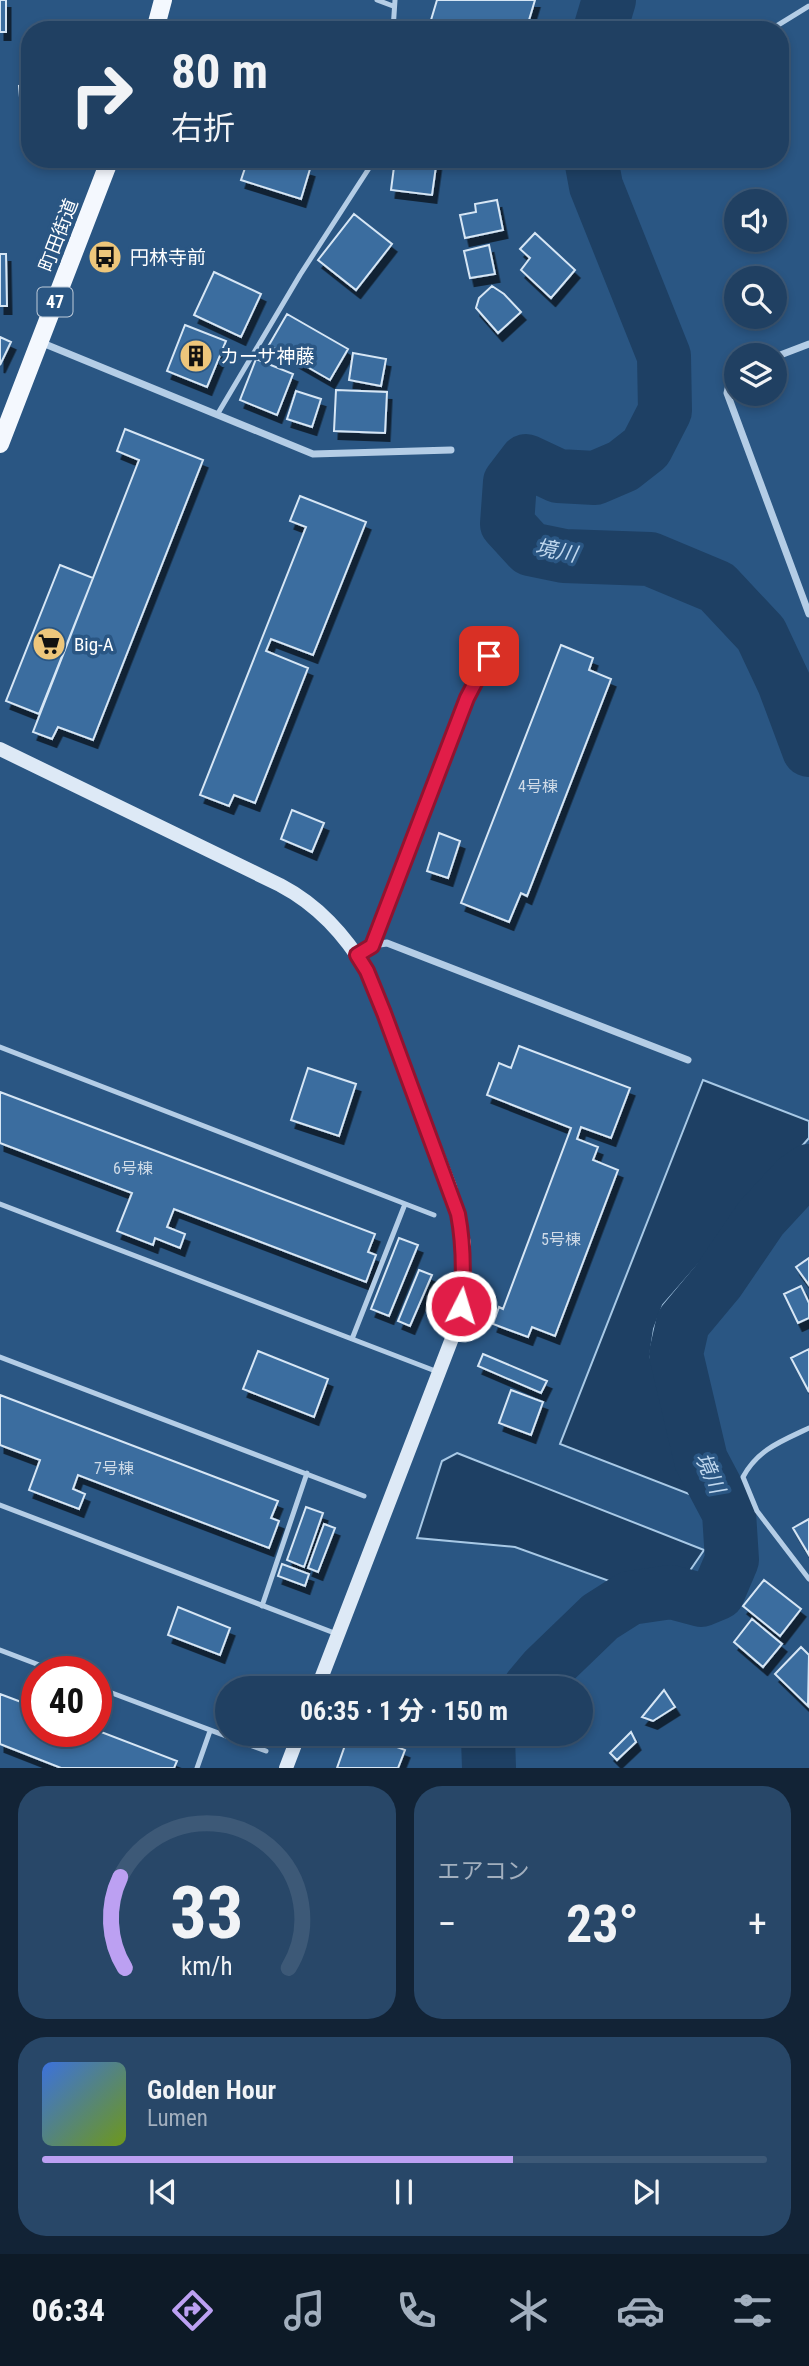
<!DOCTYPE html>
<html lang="ja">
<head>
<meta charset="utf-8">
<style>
	:root { --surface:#204062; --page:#284768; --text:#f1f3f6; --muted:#a2afbe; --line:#3d5977; --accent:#bca0f2 }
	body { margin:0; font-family:"Roboto Condensed","Noto Sans JP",sans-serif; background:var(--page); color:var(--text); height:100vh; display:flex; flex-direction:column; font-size:26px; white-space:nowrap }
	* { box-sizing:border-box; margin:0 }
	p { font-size:23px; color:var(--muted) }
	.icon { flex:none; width:38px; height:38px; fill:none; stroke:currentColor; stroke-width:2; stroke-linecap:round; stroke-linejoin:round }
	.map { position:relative; height:1768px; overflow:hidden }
	.side { display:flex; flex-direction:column; gap:18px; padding:18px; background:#122336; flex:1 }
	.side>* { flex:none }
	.guide { position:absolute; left:21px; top:21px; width:768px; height:147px; border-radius:28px; box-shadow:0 4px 10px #0003,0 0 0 2px var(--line); background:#204062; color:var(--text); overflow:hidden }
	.tools { position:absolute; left:724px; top:189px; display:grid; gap:14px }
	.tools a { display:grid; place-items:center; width:63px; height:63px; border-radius:50%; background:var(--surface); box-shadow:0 4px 10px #0003,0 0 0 2px var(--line); font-size:35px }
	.speed { position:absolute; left:21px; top:1656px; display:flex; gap:14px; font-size:35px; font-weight:700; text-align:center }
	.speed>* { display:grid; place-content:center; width:91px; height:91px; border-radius:50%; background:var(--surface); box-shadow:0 4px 10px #0003,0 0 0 2px var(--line); line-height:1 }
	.speed .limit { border:10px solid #d22; background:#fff; color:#111 }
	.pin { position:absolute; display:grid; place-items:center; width:60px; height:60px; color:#fff; margin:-30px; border-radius:14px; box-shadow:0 4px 10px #0006 }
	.me { position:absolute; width:77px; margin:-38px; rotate:5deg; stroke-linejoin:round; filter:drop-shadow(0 0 5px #0008) }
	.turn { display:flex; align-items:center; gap:24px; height:147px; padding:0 35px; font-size:32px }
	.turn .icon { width:91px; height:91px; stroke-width:2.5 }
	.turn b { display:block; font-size:49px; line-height:60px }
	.big { font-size:52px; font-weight:700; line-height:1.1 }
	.side .card { flex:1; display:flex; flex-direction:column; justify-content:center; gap:10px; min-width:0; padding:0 24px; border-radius:28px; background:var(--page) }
	.side .dial { align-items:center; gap:0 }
	.dial svg { height:182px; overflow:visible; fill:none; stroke:var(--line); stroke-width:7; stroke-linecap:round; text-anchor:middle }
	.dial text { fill:var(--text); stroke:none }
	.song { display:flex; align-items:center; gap:21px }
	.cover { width:84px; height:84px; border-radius:10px; background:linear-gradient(135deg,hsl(220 70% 55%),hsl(80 70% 35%)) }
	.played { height:7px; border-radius:4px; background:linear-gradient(90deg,var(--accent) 65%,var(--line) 65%) }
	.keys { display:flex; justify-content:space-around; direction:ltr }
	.heat { display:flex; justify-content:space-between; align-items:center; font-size:38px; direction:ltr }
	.side .tiles { flex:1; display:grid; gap:18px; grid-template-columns:1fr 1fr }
	.card:last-child { grid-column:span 2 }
	.trip { position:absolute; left:215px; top:1676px; width:378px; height:70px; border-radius:35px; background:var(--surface); box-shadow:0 4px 10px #0003,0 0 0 2px var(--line); font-weight:700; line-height:70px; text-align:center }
	.dock { display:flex; height:112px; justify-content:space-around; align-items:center; background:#0d1a27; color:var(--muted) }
	.dock .icon { width:49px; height:49px }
	.dock .on { color:var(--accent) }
	.dock b { font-size:32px; color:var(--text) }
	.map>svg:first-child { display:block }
	.water { fill:#1e4064; stroke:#a8c9e6; stroke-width:2 }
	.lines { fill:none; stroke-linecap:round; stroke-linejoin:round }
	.river { stroke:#1e4064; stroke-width:54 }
	.building { fill:#3b6d9f; stroke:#d6e6f5; stroke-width:2; filter:url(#shadow) }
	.lane { stroke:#b4cde6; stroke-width:5 }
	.street { stroke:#b4cde6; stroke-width:7 }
	.secondary { stroke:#dde9f6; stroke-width:14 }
	.primary { stroke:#f4f8fe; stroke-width:18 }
	.route-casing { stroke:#92132f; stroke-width:18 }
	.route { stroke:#e11d48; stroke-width:12 }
	.labels { text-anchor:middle; stroke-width:7; stroke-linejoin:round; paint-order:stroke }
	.number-label { font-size:16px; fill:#cedae7 }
	.shield { fill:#2a5683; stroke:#bfccda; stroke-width:2 }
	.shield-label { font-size:18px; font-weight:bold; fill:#fff }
	.street-label { font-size:19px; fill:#fff; stroke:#2a5683 }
	.poi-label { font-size:19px; fill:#fff; stroke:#2a5683; text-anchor:start }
	.water-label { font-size:21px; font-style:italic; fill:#bfd7ee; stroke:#2a5683 }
</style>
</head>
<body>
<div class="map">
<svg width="809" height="1768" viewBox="0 0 809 1768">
	<defs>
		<filter id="shadow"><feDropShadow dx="4.5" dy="8" stdDeviation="0" flood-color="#0009"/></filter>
	</defs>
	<rect width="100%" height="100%" fill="#2a5683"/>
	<!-- water -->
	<path class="water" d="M703,1080l106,41v17l-146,167 -9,24 -4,27 44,125 -5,13 -129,-50z
		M457,1453l247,97 -15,22 -23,-2 -43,16 -108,-39 -98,-9 25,-77z"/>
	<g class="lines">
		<!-- river -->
		<path class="river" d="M600,30l9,-30
			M591,159l5,27 68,170 1,55 -19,37 -23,18 -28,12 -37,-2 -32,-15 -16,21 -3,42 23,25 34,7 86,3 67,28 44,47 23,49 25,67
			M529,1689l16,-19 55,-53 30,-19 41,-6 30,8 17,-7 14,-33 -3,-47 -28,-53 -25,-106 7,-31 35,-42 43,-63 35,-38 13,-9
			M489,1768l-1,-30 3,-4"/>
	</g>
	<!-- building -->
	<path class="building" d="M0,0h6v32h-6z
		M437,0h98l-9,30h-63l-32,-10z
		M30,85v58h-6l-5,-57z
		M248,159h29l33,10 -9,30 -60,-19z
		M395,159h42l-5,36 -41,-5z
		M497,200l6,30 -38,8 -5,-23 16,-3 -1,-8z
		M354,214l38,30 -36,46 -38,-30z
		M535,233l40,37 -24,28 -30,-28 9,-12 -10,-9z
		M489,245l6,29 -25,4 -6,-27z
		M0,254h6l1,52h-7z
		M214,272l47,22 -20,43 -47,-22z
		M492,286l12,8 17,18 -23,21 -22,-25 3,-10z
		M287,314l61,35 -18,31 -61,-35z
		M185,325l41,16 -19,46 -40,-16z
		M0,337l11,5 -11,23z
		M353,353l33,6 -5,27 -32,-6z
		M256,359l37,15 -16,41 -37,-15z
		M336,390l51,2 -2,41 -51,-2z
		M296,391l25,8 -9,28 -25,-8z
		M125,429l78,31 -110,280 -35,-13 -6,12 -19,-7 106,-272 -22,-9z
		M300,496l66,26 -53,133 -42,-16 -5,12 42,17 -53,135 -21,-8 -5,11 -29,-11 106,-268 -16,-6z
		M60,565l33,13 -54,136 -33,-13z
		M561,645l32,13 -4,12 22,9 -84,217 -6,-3 -12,29 -48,-19z
		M292,810l32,13 -12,29 -31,-13z
		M439,833l21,8 -12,37 -21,-7z
		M519,1046l111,42 -19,50 -30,-11 -4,12 21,8 -5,13 25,10 -63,166 -23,-9 -4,10 -35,-13 6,-17 4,2 68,-181 -84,-33 12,-32 12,5z
		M308,1068l48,16 -17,52 -48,-16z
		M0,1092l375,142 -7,18 8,3 -10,27 -192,-73 -7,18 18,7 -5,14 -25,-10 -2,7 -36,-14 15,-38 -132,-50z
		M399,1238l19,7 -29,71 -18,-7z
		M809,1258v27l-13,-18z
		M419,1270l13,5 -22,51 -12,-5z
		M801,1286l8,17v15l-11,5 -14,-29z
		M809,1349v43l-18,-34z
		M258,1351l70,28 -14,38 -71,-28z
		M483,1354l64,27 -6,12 -63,-27z
		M511,1390l32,12 -12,33 -32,-12z
		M0,1395l278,106 -7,17 8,3 -10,27 -191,-73 -5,14 12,5 -6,15 -50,-19 11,-30 -40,-15z
		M306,1507l17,6 -19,54 -17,-7z
		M809,1519v36l-16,-27z
		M324,1524l11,4 -17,44 -10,-4z
		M282,1564l27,10 -4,12 -27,-10z
		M764,1580l37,29 -21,27 -37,-30z
		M178,1607l52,21 -10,27 -52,-20z
		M752,1619l30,25 -19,23 -29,-25z
		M801,1647l8,8 -1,51 -33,-32z
		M664,1690l11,17 -22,14 -11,-4z
		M0,1694l37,14v23l59,-1 81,31 -3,7h-113l-61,-24z
		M631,1732l5,10 -19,18 -7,-7z
		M349,1734h35l-3,7 24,9 -7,18h-61z"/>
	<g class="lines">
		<!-- lane -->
		<path class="lane" d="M377,0l16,6
			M393,30l2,-30
			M770,30l39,-24
			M217,415l83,-140 75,-116
			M372,945l95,-247 22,-42
			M0,1047l434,168
			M0,1204l438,168
			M352,1339l53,-135
			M0,1357l364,139
			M809,1428c-27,13 -51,21 -66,49l14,34 52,68
			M0,1505l337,129
			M262,1606l45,-133
			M0,1650l55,21
			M96,1687l170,64
			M197,1768l13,-37"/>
		<!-- street -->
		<path class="street" d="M40,342l273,112 138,-4
			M775,357l34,-13
			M737,376l-8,8 -2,9 82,221
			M357,955l15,-10 15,-2 301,117"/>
		<!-- secondary -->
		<path class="secondary" d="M0,749l280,136c38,20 64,49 87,86l83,216 14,56v32l-3,31 -10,35 -134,348
			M286,1768l13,-34"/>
		<!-- primary -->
		<path class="primary" d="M155,30l8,-30
			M0,444l110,-285"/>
	</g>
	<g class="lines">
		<defs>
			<path id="route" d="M461,1306c3,-32 3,-60 -3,-92l-74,-201 -17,-42 -10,-16 15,-9 95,-248 22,-42"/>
		</defs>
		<!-- route casing -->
		<use href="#route" class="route-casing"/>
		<!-- route -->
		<use href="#route" class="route"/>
	</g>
	<!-- icons -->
	<defs>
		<symbol id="bus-disc" viewBox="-11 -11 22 22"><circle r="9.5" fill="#edc67b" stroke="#2a5683"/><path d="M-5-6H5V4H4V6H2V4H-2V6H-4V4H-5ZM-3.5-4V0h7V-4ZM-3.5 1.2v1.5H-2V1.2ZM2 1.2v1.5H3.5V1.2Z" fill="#111"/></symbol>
		<symbol id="building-disc" viewBox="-11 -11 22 22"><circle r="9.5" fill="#edc67b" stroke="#2a5683"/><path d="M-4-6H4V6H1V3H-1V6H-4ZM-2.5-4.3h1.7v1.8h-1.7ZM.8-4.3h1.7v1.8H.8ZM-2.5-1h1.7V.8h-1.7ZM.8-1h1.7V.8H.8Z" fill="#111"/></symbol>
		<symbol id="supermarket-disc" viewBox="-11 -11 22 22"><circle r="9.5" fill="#edc67b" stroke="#2a5683"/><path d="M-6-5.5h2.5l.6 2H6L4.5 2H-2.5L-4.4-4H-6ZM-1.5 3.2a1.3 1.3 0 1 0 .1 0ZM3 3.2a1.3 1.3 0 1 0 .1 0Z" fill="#111"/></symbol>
	</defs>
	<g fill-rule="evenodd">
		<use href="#bus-disc" x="86" y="238" width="38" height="38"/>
		<use href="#building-disc" x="177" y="337" width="38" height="38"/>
		<use href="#supermarket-disc" x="30" y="625" width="38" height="38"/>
	</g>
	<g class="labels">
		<!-- number labels -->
		<g class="number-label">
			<text x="538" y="792">4号棟</text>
			<text x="133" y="1174">6号棟</text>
			<text x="561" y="1245">5号棟</text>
			<text x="114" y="1474">7号棟</text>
		</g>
		<!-- shield labels -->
		<rect class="shield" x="37.5" y="287.5" width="35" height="29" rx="5"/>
		<g class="shield-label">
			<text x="55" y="308">47</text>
		</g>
		<!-- street labels -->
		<g class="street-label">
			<text transform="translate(58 235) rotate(-69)" y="7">町田街道</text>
		</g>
		<!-- poi labels -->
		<g class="poi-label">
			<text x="130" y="264">円林寺前</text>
			<text x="220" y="363">カーサ神藤</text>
			<text x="74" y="651">Big-A</text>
		</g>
		<!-- water labels -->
		<g class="water-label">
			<text transform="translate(556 551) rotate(11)" y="7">境川</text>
			<text transform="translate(710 1473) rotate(66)" y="7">境川</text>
		</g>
	</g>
</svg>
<div class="tools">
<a><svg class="icon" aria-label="sound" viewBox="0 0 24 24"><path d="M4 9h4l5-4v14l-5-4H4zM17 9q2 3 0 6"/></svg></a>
<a><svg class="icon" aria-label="search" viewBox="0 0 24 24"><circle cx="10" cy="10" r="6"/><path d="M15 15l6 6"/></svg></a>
<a><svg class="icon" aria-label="layers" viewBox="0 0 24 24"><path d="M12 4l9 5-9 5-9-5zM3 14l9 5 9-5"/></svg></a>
</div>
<div class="speed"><div class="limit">40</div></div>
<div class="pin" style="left:489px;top:656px;background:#d93025"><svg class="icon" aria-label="arrive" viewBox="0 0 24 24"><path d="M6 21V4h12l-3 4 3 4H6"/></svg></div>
<svg class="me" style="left:461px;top:1306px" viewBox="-20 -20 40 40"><circle r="17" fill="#e11d48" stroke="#fff" stroke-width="3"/><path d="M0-11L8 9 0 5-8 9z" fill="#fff"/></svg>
<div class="trip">06:35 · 1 分 · 150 m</div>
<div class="guide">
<div class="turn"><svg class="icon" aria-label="right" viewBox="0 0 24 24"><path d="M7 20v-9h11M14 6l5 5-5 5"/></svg><div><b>80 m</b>右折</div></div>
</div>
</div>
<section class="side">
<div class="tiles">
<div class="card dial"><svg viewBox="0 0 100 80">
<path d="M14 69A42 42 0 1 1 86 69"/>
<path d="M14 69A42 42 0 0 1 12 29" stroke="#bca0f2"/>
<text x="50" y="56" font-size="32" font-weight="700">33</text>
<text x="50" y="72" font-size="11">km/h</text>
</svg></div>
<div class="card"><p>エアコン</p>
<div class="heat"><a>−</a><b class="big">23°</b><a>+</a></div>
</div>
<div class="card">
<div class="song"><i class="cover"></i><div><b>Golden Hour</b><p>Lumen</p></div></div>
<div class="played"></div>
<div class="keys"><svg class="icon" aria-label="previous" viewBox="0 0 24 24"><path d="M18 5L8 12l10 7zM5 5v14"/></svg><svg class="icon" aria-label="pause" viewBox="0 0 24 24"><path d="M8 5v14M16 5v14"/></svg><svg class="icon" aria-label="next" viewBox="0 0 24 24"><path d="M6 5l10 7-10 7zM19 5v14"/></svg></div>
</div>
</div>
</section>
<nav class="dock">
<b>06:34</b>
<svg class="icon on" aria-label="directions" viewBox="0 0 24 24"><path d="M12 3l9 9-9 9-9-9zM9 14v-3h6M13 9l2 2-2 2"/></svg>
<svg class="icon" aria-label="music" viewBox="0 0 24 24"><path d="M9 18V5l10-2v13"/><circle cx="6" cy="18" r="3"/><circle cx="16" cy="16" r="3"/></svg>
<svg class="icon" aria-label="phone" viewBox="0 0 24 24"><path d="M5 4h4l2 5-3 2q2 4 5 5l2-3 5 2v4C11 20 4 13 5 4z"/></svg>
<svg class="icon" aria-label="climate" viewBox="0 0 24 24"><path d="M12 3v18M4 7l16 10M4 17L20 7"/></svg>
<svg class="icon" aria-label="car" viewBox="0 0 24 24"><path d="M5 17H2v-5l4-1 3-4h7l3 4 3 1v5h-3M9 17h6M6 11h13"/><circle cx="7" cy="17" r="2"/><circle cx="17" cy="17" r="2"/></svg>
<svg class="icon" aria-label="filters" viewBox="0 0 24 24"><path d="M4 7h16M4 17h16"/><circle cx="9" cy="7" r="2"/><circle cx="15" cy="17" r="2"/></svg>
</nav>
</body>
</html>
